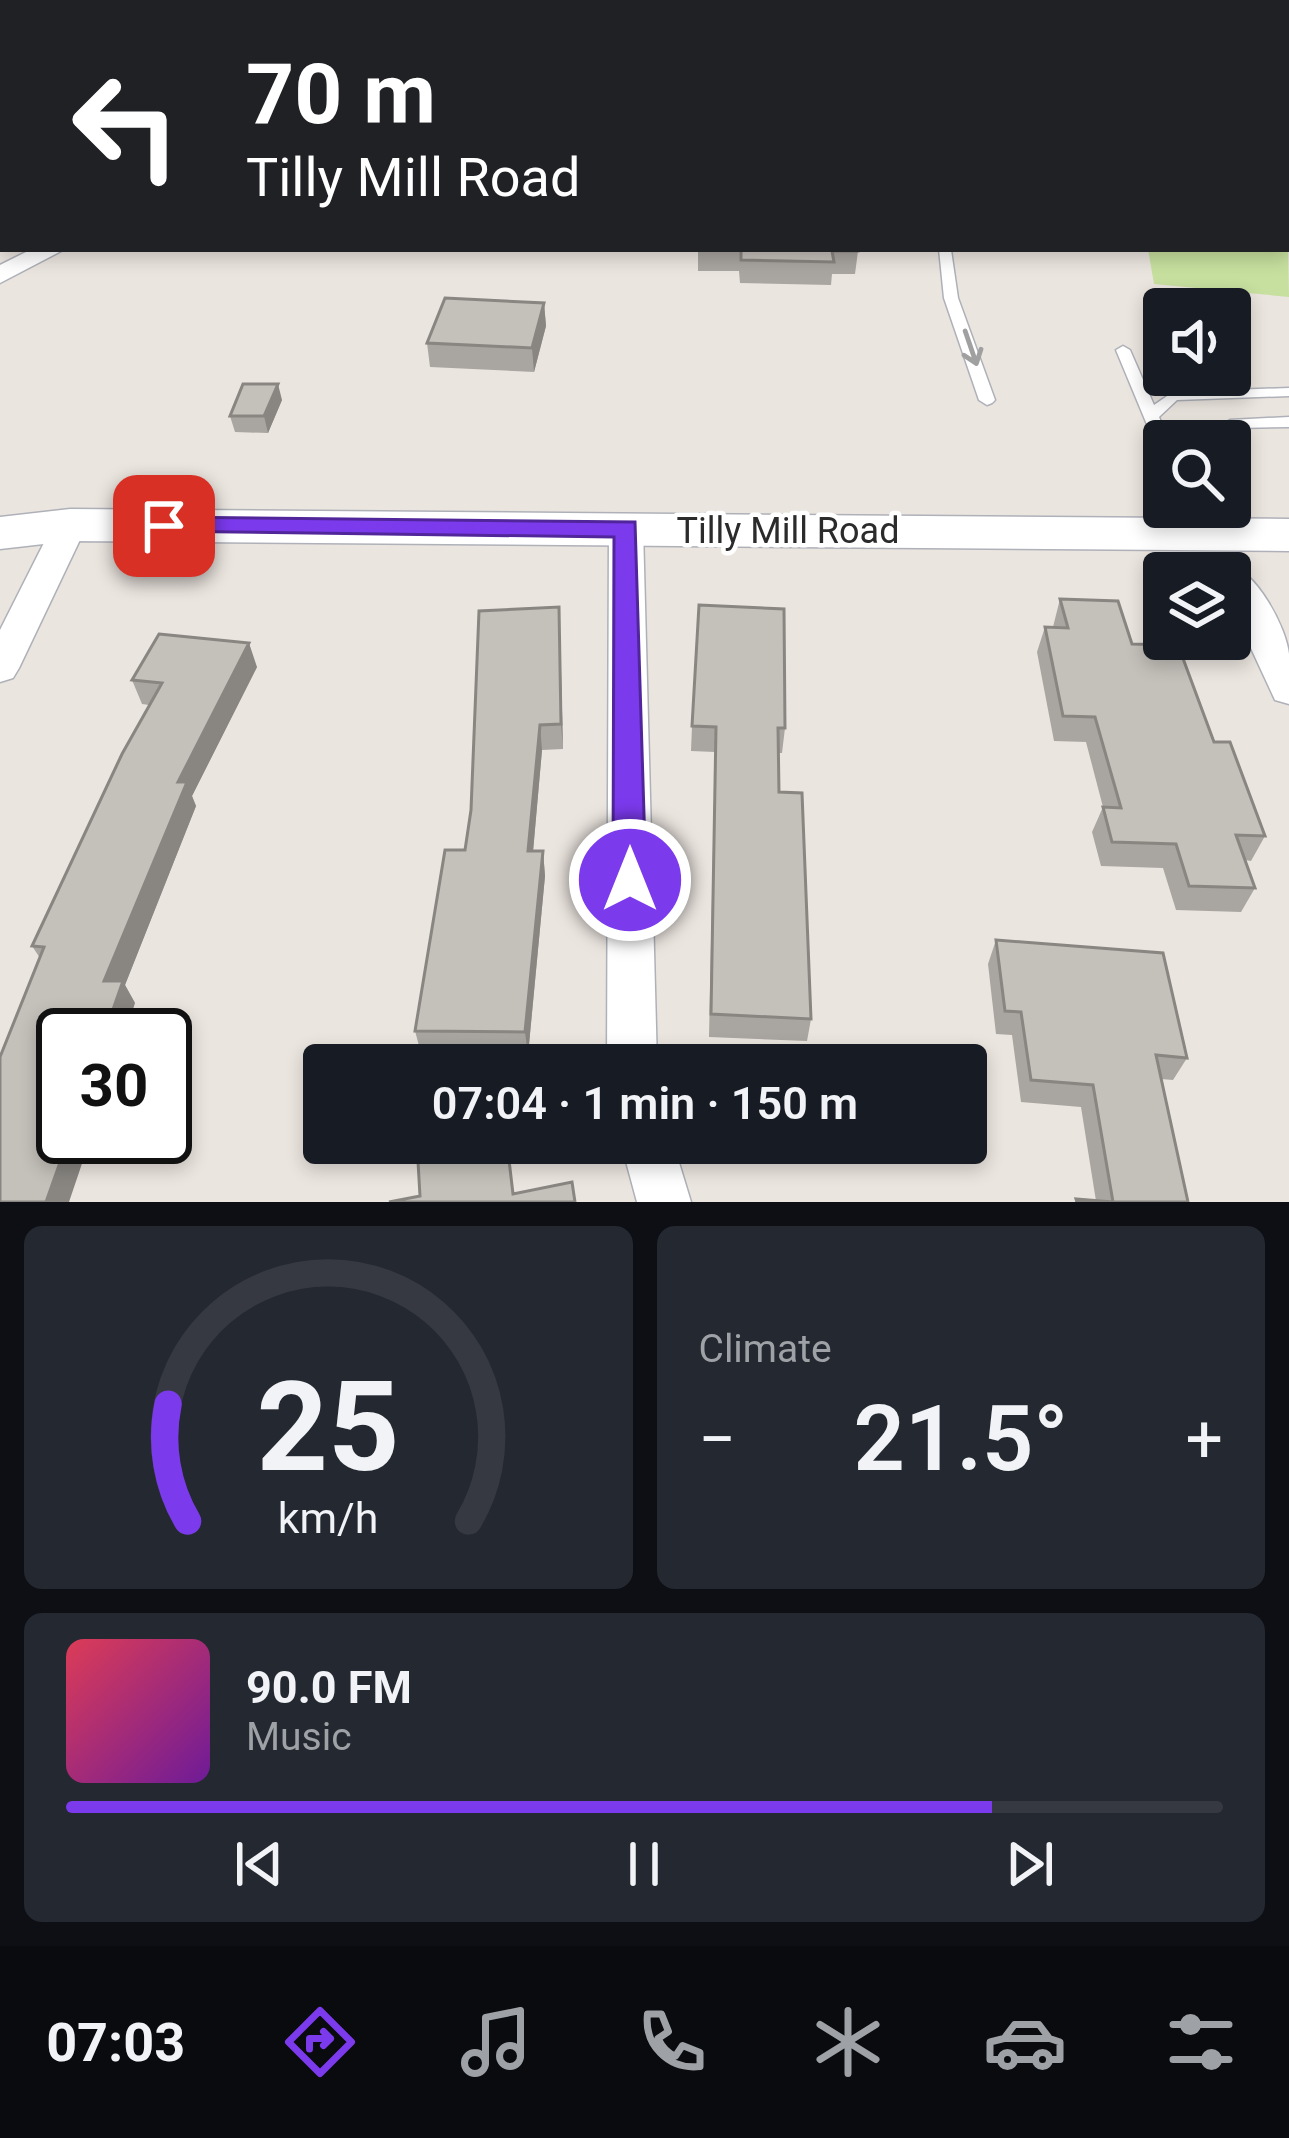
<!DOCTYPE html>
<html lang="en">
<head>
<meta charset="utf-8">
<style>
	:root { --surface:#171b24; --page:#242831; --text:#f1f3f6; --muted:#9ea1a6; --line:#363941; --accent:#7c3aed }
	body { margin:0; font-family:Roboto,sans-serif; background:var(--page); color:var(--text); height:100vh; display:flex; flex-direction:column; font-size:45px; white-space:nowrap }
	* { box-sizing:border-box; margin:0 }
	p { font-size:39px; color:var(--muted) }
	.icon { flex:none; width:66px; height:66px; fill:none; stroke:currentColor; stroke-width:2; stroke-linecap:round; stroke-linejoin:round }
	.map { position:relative; height:1202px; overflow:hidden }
	.drawer { display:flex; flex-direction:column; gap:24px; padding:24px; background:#0d0f14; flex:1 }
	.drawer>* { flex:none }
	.banner { position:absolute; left:0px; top:0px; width:1290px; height:252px; box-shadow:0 6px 18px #0003; background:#202124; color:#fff; overflow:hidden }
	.fabs { position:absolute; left:1143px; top:288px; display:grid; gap:24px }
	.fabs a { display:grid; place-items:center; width:108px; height:108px; border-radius:12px; background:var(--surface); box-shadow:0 6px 18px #0003; font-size:60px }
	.speed { position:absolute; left:36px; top:1008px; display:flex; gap:24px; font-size:60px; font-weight:700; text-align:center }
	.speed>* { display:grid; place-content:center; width:156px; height:156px; border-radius:50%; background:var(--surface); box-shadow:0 6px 18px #0003; line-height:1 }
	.speed .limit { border:6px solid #111; border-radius:18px; background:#fff; color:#111 }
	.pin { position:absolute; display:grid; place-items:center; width:102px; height:102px; color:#fff; margin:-51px; border-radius:24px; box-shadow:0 6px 18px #0006 }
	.me { position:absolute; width:132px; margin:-66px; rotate:0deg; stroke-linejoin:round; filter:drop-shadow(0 0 9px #0008) }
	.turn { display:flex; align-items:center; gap:42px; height:252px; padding:0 48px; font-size:54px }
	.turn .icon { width:156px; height:156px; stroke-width:2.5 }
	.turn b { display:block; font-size:84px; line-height:102px }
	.big { font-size:90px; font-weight:600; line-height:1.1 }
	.drawer .widget { flex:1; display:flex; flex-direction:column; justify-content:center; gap:18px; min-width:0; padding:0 42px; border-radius:18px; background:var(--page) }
	.drawer .dial { align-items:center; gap:0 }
	.dial svg { height:312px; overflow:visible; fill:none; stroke:var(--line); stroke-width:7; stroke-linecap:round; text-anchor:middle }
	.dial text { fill:var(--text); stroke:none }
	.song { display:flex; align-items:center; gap:36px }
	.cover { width:144px; height:144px; border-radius:18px; background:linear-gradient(135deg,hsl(350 70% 55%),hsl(280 70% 35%)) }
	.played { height:12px; border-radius:6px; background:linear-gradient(90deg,var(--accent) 80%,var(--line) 80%) }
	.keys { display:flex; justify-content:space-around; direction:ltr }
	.heat { display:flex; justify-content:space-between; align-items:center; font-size:66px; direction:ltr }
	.drawer .tiles { flex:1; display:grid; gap:24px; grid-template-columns:1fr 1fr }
	.widget:last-child { grid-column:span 2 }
	.trip { position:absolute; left:303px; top:1044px; width:684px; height:120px; border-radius:12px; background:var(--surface); box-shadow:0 6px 18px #0003; font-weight:600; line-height:120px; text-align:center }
	.tabs { display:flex; height:192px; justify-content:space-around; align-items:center; background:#090b0e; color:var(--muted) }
	.tabs .icon { width:84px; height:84px }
	.tabs .on { color:var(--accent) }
	.tabs b { font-size:54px; color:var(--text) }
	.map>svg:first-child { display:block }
	.pitch { fill:#c7e09f }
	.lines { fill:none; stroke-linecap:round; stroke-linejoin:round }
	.lane-casing { stroke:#afb1b9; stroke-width:3 }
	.street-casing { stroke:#afb1b9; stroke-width:3 }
	.secondary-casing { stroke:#afb1b9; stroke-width:3 }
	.lane { fill:#fff; fill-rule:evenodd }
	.street { fill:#fff; fill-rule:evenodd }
	.secondary { fill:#fff; fill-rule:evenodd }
	.wall { fill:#a9a5a0 }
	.shaded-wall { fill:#898682 }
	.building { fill:#c4c0ba; stroke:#898682; stroke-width:3 }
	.oneway { stroke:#a0a0a0 }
	.route { fill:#7c3aed; stroke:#51269a; stroke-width:3 }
	.labels { text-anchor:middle; stroke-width:9; stroke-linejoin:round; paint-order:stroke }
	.street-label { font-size:36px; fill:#2b2b2b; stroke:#fff }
</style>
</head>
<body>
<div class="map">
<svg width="1289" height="1202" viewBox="0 0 1289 1202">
	<rect width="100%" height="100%" fill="#ebe5df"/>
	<!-- pitch -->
	<path class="pitch" d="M1287,202l2,95 -135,-13 -6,-35h139z"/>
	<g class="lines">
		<defs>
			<path id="lane" d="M1259,0h10v3h-10z
				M1287,77h2v7h-2z
				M939,249l12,1 7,48 37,102 -3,3 -5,2 -8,-5 -35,-102z
				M1123,346l7,4 24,55 19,-13 116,-4v8l-112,4 -18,17 10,24h-5v12l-6,-2 -42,-101z
				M1289,417v10l-51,1 -21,13h-19l32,-21z
				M1230,495l6,1 22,38 -3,4h-12l-3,-4 -14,-27h4z
				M1181,507h16l12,27 -3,4h-12z"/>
			<path id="street" d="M32,249h33l-65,34v-18z
				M70,514l12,3 5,8 -68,143 -6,10 -13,4v-52l53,-105 5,-8z
				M626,517l12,3 5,8 14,537h-50l2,-537 5,-8z
				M1230,565c27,8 56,62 59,89 0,16 0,34 0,50l-14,-4 -45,-97v-30h-15z
				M621,1143h52l18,59h-54z"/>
			<path id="secondary" d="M338,0h32l-34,3z
				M70,509l1219,10v32l-1219,-10 -70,8v-32z"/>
		</defs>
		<!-- lane casing -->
		<use href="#lane" class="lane-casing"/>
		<!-- street casing -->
		<use href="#street" class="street-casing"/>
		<!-- secondary casing -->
		<use href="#secondary" class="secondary-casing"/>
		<!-- lane -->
		<use href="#lane" class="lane"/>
		<!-- street -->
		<use href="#street" class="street"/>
		<!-- secondary -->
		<use href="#secondary" class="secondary"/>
	</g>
	<!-- wall -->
	<path class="wall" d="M671,0h63v3h-59z
		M698,249h160v2l-3,23h-23l-1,11 -91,-2 -1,-12h-41z
		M544,303l2,23 -12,46 -104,-5 -3,-24z
		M282,400l-14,33 -33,-1 -5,-16z
		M1060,599l72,45 82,98 51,94 -14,25 -6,-1 10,28 -14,24 -65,-2 -13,-42 -62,-2 -9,-34 11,-25 -17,-65 -32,-1 -17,-89 8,-25h8z
		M559,607l4,142 -21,1 -9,101h10l2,25 -17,179 -107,-2 -6,-22 50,-181z
		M257,667l-65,129 4,10 -71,179 10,18 -95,-45 -8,-12 117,-241 -7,-1 -10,-24z
		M692,726l93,2 -3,25h-4l1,39 32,227 -4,22 -98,-4 6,-285 -24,-1z
		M996,940l191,118 -14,22 -12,-1 27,123h-113l1,-3 20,2 -15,-94 -60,-5 -9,-67 -16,-1 -8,-70z"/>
	<!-- shaded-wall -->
	<path class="shaded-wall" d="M712,0h22v3h-22z
		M544,303l2,23 -12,46 -2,-24z
		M278,384l4,16 -14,33 -4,-17z
		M559,607l1,25 3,117 -2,-25z
		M249,643l8,24 -65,129 4,10 -71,179 10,18 -10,32h-21v-54l74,-199z
		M540,725l2,25 -11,125 -3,-24z
		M543,851l2,25 -17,179 -3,-23z
		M69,1137h22l-22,65h-23z"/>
	<!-- building -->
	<path class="building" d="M741,249h117v2h-26l2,11 -93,-2z
		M445,298l99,5 -12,45 -105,-5z
		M243,384h35l-14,32h-34z
		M1060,599l58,2 14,43 46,1 36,97h16l35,94 -29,-1 19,53 -66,-2 -13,-42 -64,-2 -9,-35 18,1 -26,-91 -32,-1 -18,-89 23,1z
		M699,605l85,4 1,119h-7l1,64 23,1 9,226 -100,-5 5,-287 -24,-1z
		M559,607l2,117 -21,1 -12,126h15l-18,181 -110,-1 30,-181h20l6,-40 8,-199z
		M159,634l90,9 -71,139h9l-83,199h19l-19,54h-41v102h6l-23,65h-46v-145l44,-110 -12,-1 90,-192 40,-71 -30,-3z
		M996,940l167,13 24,105 -31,-3 32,147h-111l-1,-3 37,3 -20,-117 -62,-5 -10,-68 -16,-1z
		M507,1143l6,51 59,-12 3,20h-186l31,-6 -3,-52z"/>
	<!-- one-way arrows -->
	<defs><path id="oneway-shaft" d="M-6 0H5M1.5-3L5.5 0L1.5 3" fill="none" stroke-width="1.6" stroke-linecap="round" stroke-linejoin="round" transform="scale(3)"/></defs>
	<use class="oneway" href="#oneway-shaft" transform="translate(971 348) rotate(71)"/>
	<!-- route -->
	<path class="route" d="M164,517l471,5 11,358 -4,10 -12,4 -12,-4 -5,-10 1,-343 -460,-6 -3,-5z"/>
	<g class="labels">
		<!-- street labels -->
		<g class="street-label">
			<text x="788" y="543">Tilly Mill Road</text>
		</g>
	</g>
</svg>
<div class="fabs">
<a><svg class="icon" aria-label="sound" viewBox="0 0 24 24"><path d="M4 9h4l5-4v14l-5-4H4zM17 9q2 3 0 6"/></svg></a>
<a><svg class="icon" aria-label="search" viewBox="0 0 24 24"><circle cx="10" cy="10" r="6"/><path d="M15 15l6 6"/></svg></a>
<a><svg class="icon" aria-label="layers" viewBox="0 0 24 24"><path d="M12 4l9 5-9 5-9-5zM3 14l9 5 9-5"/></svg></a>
</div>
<div class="speed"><div class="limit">30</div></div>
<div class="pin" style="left:164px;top:526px;background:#d93025"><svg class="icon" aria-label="arrive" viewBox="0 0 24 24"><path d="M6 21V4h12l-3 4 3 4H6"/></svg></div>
<svg class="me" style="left:630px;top:880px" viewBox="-20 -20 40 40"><circle r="17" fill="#7c3aed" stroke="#fff" stroke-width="3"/><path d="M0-11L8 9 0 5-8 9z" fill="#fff"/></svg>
<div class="trip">07:04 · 1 min · 150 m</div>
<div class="banner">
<div class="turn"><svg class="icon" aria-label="left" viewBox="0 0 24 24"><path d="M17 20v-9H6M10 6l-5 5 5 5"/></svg><div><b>70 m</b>Tilly Mill Road</div></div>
</div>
</div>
<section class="drawer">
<div class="tiles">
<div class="widget dial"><svg viewBox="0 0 100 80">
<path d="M14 69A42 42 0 1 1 86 69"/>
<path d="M14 69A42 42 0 0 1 9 39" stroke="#7c3aed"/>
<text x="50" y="56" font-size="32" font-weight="700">25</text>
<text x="50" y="72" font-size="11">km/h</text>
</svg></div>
<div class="widget"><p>Climate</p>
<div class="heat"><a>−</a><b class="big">21.5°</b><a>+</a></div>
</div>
<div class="widget">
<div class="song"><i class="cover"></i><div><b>90.0 FM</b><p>Music</p></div></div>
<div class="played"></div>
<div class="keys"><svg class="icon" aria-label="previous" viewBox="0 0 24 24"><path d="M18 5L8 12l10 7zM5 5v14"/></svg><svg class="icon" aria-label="pause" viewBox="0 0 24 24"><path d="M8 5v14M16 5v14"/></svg><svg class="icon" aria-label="next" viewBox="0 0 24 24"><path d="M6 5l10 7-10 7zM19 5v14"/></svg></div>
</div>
</div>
</section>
<nav class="tabs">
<b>07:03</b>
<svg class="icon on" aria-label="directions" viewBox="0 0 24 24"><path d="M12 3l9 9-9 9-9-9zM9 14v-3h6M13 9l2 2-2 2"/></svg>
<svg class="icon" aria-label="music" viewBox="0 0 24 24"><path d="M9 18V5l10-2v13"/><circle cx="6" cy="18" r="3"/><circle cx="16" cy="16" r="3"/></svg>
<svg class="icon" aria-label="phone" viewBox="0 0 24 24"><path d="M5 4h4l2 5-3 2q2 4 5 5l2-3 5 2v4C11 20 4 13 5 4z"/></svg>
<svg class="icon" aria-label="climate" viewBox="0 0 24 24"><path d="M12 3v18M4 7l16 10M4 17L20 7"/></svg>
<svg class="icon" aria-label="car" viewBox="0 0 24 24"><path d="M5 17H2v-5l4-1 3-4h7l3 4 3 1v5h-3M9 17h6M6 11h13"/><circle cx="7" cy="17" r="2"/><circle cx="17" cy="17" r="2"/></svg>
<svg class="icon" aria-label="filters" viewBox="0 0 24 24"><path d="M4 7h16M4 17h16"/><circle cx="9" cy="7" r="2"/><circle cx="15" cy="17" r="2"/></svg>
</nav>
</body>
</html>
